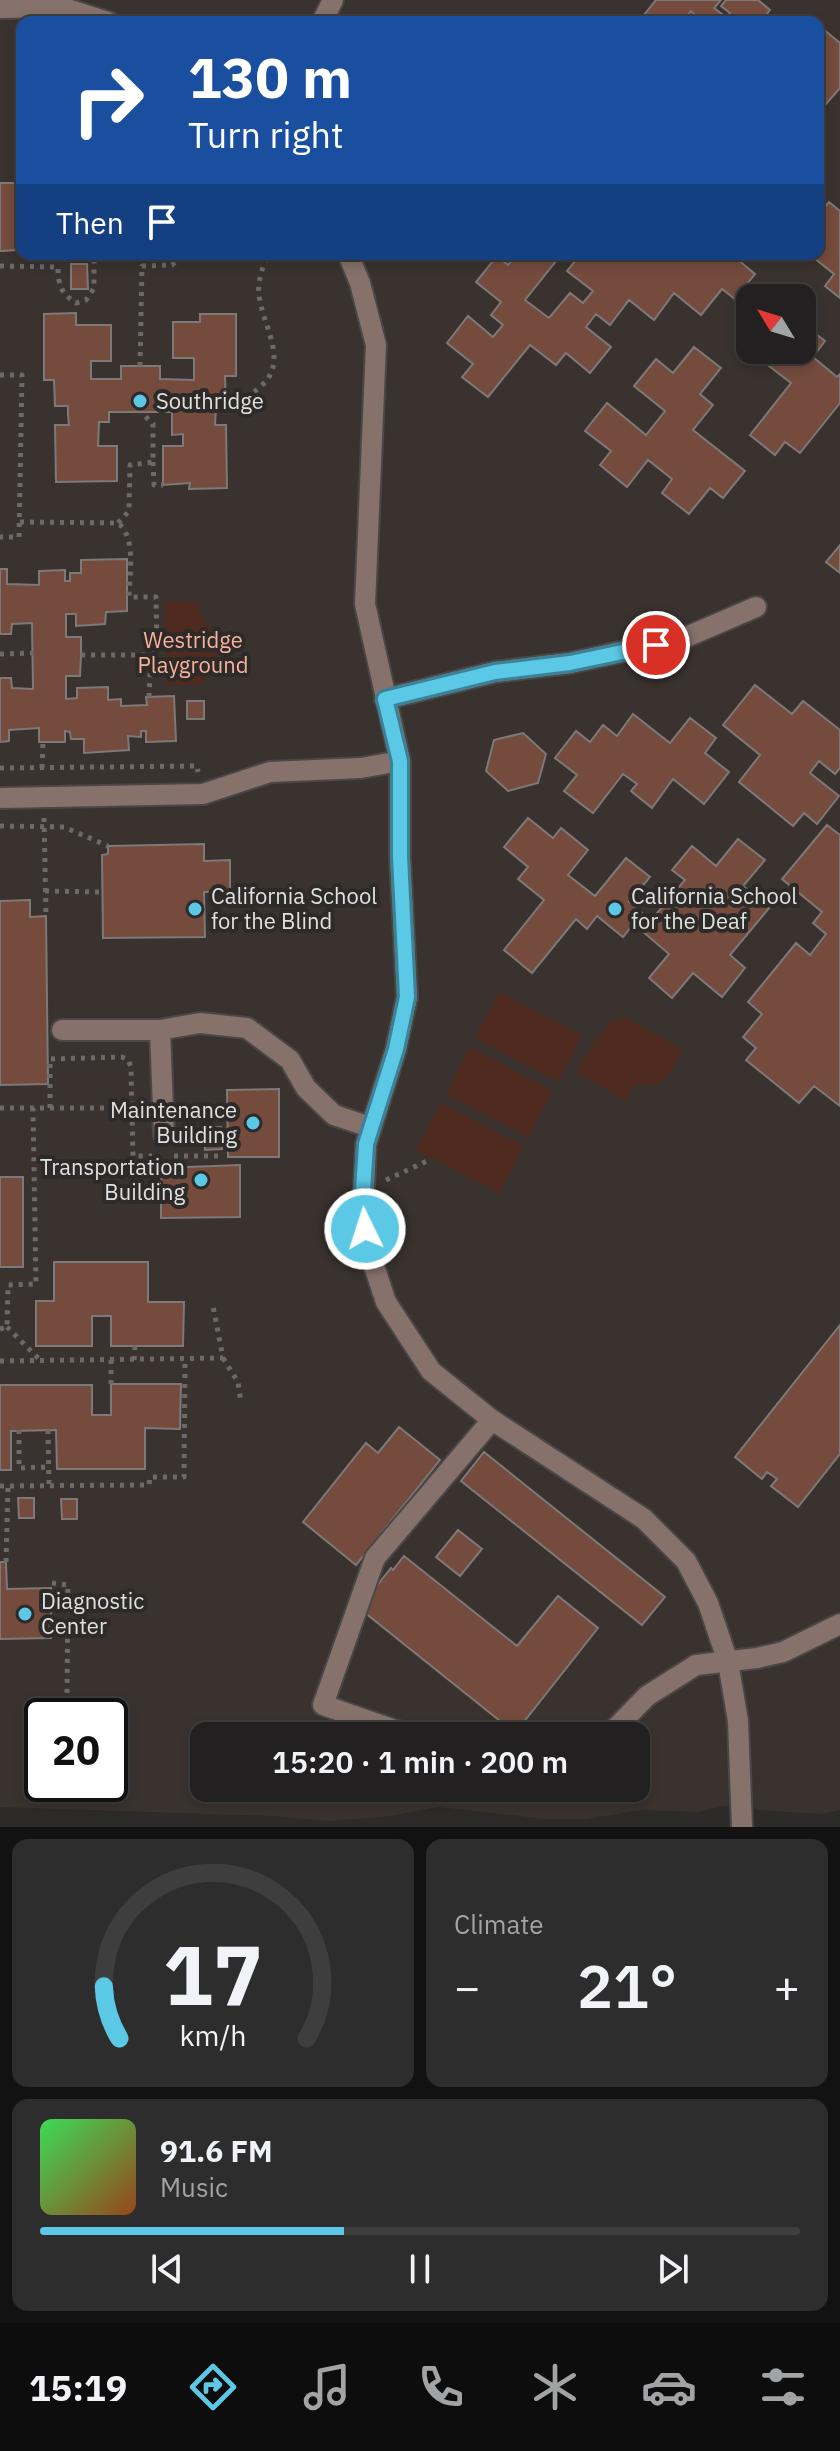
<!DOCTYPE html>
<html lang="en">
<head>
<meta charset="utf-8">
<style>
	:root { --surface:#222020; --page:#2e2d2d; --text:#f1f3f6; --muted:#a2a3a5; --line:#3f3e3e; --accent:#5bc8e6 }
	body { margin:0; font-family:"IBM Plex Sans",sans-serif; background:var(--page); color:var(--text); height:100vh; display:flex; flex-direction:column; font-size:30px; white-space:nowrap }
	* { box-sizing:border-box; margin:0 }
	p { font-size:26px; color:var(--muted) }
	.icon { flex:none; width:44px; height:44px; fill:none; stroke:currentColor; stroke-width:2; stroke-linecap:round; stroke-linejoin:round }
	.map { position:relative; height:1827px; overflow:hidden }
	.drawer { display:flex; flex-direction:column; gap:12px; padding:12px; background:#131212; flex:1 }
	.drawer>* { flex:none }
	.top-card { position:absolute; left:16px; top:16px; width:808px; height:244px; border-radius:16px; box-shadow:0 4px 12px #0003,0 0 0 2px var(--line); background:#1a4fa0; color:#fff; overflow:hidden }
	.needle { width:52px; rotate:308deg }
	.buttons { position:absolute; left:736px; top:284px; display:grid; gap:16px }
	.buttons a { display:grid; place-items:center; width:80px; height:80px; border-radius:16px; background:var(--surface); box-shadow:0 4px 12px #0003,0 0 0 2px var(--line); font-size:40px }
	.speed { position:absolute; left:24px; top:1698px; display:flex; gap:16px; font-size:40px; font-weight:700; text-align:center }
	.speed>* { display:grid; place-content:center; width:104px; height:104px; border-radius:50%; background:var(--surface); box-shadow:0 4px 12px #0003,0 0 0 2px var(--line); line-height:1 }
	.speed .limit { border:4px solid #111; border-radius:12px; background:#fff; color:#111 }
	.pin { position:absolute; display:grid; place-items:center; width:68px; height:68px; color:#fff; margin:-34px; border:4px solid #fff; border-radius:50%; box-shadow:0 2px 8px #0007 }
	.me { position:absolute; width:88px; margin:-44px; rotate:356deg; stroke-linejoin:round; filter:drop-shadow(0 0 6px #0008) }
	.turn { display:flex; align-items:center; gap:28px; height:168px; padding:0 40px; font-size:36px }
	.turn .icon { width:104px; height:104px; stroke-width:2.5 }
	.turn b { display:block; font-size:56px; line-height:68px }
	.then { display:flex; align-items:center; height:76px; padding:0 40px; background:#0003; gap:16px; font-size:30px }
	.big { font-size:60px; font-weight:600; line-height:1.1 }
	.drawer .tile { flex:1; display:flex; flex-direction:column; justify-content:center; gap:12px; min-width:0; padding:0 28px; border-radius:16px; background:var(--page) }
	.drawer .dial { align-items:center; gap:0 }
	.dial svg { height:208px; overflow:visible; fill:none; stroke:var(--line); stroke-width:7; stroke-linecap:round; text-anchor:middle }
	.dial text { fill:var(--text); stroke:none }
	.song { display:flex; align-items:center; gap:24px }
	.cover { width:96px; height:96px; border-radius:12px; background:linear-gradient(135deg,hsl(130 70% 55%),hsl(20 70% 35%)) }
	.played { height:8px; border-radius:4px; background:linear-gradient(90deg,var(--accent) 40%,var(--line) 40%) }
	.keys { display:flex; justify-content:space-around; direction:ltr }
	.heat { display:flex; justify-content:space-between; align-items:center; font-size:44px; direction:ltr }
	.drawer .tiles { flex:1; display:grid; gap:12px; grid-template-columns:1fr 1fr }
	.tile:last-child { grid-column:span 2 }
	.trip { position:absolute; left:190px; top:1722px; width:460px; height:80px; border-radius:16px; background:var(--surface); box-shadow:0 4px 12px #0003,0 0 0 2px var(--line); font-weight:600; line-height:80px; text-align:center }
	.tab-bar { display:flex; height:128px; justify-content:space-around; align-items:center; background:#0e0d0d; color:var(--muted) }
	.tab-bar .icon { width:56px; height:56px }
	.tab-bar .current { color:var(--accent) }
	.tab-bar b { font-size:36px; color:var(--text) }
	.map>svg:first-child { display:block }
	.built { fill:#3a322f; fill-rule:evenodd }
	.green { fill:#4f2a1e }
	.building { fill:#744b3d; stroke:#7c7978; stroke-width:2 }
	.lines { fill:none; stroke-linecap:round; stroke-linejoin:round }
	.minor-casing { stroke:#4a4747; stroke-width:24 }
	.path { stroke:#6c6969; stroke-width:5; stroke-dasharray:4 6; stroke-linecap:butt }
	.minor { stroke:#86716b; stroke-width:20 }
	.route-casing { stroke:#3b8296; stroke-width:20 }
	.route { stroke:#5bc8e6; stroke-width:14 }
	.poi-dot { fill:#5bc8e6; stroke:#2d2a2a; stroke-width:3 }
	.labels { text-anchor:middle; stroke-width:8; stroke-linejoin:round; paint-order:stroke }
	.poi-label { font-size:22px; fill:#e2e0df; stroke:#2d2a2a; text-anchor:start }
	.park-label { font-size:22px; fill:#f9b199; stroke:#2d2a2a }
</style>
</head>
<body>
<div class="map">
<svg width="840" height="1827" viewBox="0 0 840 1827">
	<rect width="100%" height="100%" fill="#2d2a2a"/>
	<!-- built -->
	<path class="built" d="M0,0h840v1810l-20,4 -60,-4 -10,-3 -30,-1 -21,6 -59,-2 -53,9h-42l-107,-12 -55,10 -55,4 -54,-5 -274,-9zM22,22h796v232h-796zM750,298h52v52h-52zM42,1716h68v68h-68zM204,1736h432v52h-432z"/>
	<!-- green -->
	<path class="green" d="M168,602h30l2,11 19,32 -1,20 -19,20h-33l-1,-80z
		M499,992l83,43 -24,47 -83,-44z
		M628,1018l55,32c-11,20 -20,43 -47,33l-10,18 -50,-29 23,-38 3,1 8,-14z
		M470,1047l83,44 -25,46 -82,-43z
		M441,1103l83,43 -25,47 -83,-43z"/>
	<!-- building -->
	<path class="building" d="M656,0h65l-7,8 12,9 4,-4 -9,-7 5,-6h32l12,10 -9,12h-59l-11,-11 -9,11h-29l-9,-7z
		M822,28l18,15v45l-21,24 -1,-79z
		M0,183h18l2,7h2v47h-3l-1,13 -18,1z
		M829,202l11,9v87l-15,-12 9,-12 -25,-20h9v-39z
		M517,254h31l8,7 -31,39 24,18 21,-25 13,10 10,-12 -26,-20 14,-17h19l5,4 4,-4h45l6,5 4,-5h67l24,20 -20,25 -13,-10 -21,26 -27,-22 -20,27 -25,-20 -19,25 -14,-11 -10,13 25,20 -21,26 -24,-20 -10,12 -26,-20 -42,52 -26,-20 11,-13 -26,-21 21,-27 25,21 10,-12 -12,-10 10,-13 -25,-20 21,-26 11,9z
		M71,264h16l1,25h-17z
		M76,313v12h35v36h-20v18h30v-13h39v13l34,1v-22h-21v-36h27v-8h36v62h-11l1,30 -10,1 -1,18h11l1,63 -38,1 1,-6 -27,2v-39h20v-12l-11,1v-23h-63v10h-10l-1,24h19v35l-61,1 -1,-57h14l-1,-10v-9h-13l-1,-26h-10v-66z
		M802,323l23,18 -12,16 24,20 3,-3v29l-40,50 -15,-11 -10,13 -25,-20 41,-52 -27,-21 10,-12h28z
		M694,347l27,21 -21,26 13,11 -20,25 52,41 -22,27 -13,-10 -21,26 -27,-21 10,-14 -24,-19 -21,27 -27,-22 11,-14 -26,-20 22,-28 39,32 19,-24 -31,-25 22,-27 17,14z
		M840,545v28l-14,-11z
		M127,559v52l-21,1 -1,12 -29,2v-12h-10v23h15v18l-1,21h-14v23l11,-1v-10l31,-1v13l13,-1v7l26,-1 -1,-8 28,-1 2,45 -30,1v-11h-5v6l-13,-1 1,14 -45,3v-14h-13l-1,-7 -5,-1v11h-26v-14l-30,2v11l-9,1v-64h11l1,10 21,1 -1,-66 -20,1 -1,10h-11v-65h7v15l32,1v-14l26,-1v11h5v-8h11v-13z
		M755,685l37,29 11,-13 37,29v38l-5,6 -16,-13 -9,12 29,23 -22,28 -13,-11 -11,13 -54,-44 21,-27 -37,-30z
		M187,701h17v18h-17z
		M633,714l37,29 20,-25 26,20 -11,15 24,19 -25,32 -31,-25 -21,29 -21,-17 6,-7 -14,-10 -30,39 -29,-22 13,-16 -22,-17 21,-27 14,11 13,-17 14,11z
		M523,733l23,21 -8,29 -30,8 -22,-20 8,-31z
		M528,818l25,20 8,-10 27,22 -20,25 27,21 31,-38 24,19 -21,25 13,11 -19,24 -26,-21 -10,13 -11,-10 -44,54 -28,-23 40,-50 -26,-21 10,-12 -24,-20z
		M827,825l13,10v271l-26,-20 -15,17 -53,-43 10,-12 -13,-11 19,-23 -14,-12 48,-59 14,12 16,-21 -13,-11 9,-11 -40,-33z
		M738,839l27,21 -22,26 27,21 -40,48 15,13 -23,29 -29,-24 -21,25 -23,-20 20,-24 -27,-23 43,-51 -13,-10 20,-24 24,20z
		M204,844v17l26,-1v32h-26l1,45 -102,1 -1,-83 6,-1v-8z
		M30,900v17l16,-1 2,168 -48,1v-184z
		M279,1089v68h-51l-1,-67z
		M221,1127l1,22 -17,1 -2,-22z
		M240,1165v52l-79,1v-50z
		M0,1177h23v90h-23z
		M54,1262h94v40h36l-1,44h-72v-30h-19v30h-56v-45h18z
		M840,1325v129l-42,53 -27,-21 6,-7 -10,-7 -5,7 -27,-22z
		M111,1384h70l-1,45 -35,-1v41h-88l-1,-39 -45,1v39h-11v-85h92v30h19z
		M399,1427l41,33 -84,105 -53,-43 63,-79 12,10z
		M484,1452l181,145 -23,28 -181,-144z
		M18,1498h16v20h-15z
		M61,1499h16v20h-15z
		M458,1530l24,19 -22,27 -24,-19z
		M404,1556l113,90 41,-50 40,32 -83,105 -156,-125 32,-40 2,2z
		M0,1562h6l1,27 44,-1v50l-51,1z"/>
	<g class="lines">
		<defs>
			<path id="minor" d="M0,8l61,-1 47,15
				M322,22l11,-22
				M348,254l12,29 16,62 -11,259 35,157v96l7,140 -11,52 -30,95 -3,66 5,38 18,54 45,69 61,49 152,99 42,42 22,42 20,59 10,59 4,106
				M385,699l110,-27 75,-9 114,-25 72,-31
				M0,798l203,-4 67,-22 91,-4 39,-7
				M62,1030h98l40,-7 47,5 43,32 16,28 28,27 36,12
				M160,1030l4,105
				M412,1736l-89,-31 52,-147 117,-138
				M608,1736l39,-40 49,-31 61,-7 26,-6 57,-28"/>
		</defs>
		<!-- minor casing -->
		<use href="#minor" class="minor-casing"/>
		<!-- path -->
		<path class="path" d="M0,266l58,1c0,18 3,26 18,36l10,-3 8,-12v-34
			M140,366l2,-100 30,-1 12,-11
			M0,375h22l-3,162h-19
			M226,401c14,-1 24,-5 34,-14 34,-28 -5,-69 -1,-103 1,-10 5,-21 10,-30
			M153,462l1,23h9
			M20,522l98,1c19,15 11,52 11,74h27l1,55 -6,3h-70
			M118,523l11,-12 1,-46 23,-3v-38l-12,-12
			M0,654l33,-1
			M149,697l2,-42
			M0,768l197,-2 1,6
			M42,768l1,-27
			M44,818l2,98
			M0,826l64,1 44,19
			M45,891l57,1
			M0,1108h132
			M50,1108v-49l72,-2 6,3 3,7 2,89h19
			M174,1156h46
			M386,1180l41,-19
			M7,1327l33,33
			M0,1329l7,-2 1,-42 28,-1 -3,-176
			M223,1358l15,24 3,21
			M134,1360l1,-14
			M0,1361l223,-3 -10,-52
			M111,1384v-24
			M19,1430v38l30,-1
			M48,1430l1,56
			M0,1486l149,-1 1,-8h34l1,-117
			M6,1562l2,-76
			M52,1583l16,2 -1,108"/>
		<!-- minor -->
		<use href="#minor" class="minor"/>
	</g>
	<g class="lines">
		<defs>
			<path id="route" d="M365,1229l-2,-38 3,-47 30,-95 11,-52 -7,-140v-96l-15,-62 110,-27 75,-9 86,-18"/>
		</defs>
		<!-- route casing -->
		<use href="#route" class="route-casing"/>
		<!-- route -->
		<use href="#route" class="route"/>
	</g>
	<!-- markers -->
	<g class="poi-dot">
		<circle cx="140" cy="401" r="8"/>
		<circle cx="195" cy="909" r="8"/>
		<circle cx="615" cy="909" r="8"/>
		<circle cx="253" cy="1123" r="8"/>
		<circle cx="201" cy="1180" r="8"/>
		<circle cx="25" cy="1614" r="8"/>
	</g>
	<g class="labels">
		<!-- poi labels -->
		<g class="poi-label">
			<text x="156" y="409">Southridge</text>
			<text x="211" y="904">California School<tspan x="211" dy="25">for the Blind</tspan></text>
			<text x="631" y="904">California School<tspan x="631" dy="25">for the Deaf</tspan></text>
			<text x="237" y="1118" text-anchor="end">Maintenance<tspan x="237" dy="25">Building</tspan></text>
			<text x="185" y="1175" text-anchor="end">Transportation<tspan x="185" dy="25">Building</tspan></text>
			<text x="41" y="1609">Diagnostic<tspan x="41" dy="25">Center</tspan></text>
		</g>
		<!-- park labels -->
		<g class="park-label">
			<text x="193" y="648">Westridge<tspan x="193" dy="25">Playground</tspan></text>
		</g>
	</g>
</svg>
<div class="buttons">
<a><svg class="needle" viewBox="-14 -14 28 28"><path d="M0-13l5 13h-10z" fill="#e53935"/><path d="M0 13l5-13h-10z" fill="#a2a3a5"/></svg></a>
</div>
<div class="speed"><div class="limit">20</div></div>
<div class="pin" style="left:656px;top:645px;background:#d93025"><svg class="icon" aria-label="arrive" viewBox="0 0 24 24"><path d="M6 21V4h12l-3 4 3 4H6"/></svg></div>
<svg class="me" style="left:365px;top:1229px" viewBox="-20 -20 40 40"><circle r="17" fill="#5bc8e6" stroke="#fff" stroke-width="3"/><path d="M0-11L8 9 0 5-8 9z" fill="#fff"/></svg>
<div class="trip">15:20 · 1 min · 200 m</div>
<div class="top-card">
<div class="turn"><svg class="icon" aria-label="right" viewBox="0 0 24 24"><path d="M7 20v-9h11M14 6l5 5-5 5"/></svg><div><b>130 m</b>Turn right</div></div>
<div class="then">Then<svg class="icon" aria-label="arrive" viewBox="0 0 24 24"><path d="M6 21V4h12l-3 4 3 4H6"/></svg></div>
</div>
</div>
<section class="drawer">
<div class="tiles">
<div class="tile dial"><svg viewBox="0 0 100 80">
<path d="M14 69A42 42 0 1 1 86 69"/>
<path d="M14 69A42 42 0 0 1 8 49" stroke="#5bc8e6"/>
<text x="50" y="56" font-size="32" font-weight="700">17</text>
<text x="50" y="72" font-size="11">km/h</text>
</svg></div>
<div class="tile"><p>Climate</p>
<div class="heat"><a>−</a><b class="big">21°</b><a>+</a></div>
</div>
<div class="tile">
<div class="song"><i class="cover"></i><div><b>91.6 FM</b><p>Music</p></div></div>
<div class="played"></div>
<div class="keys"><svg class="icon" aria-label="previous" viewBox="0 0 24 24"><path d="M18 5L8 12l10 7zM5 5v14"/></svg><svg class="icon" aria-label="pause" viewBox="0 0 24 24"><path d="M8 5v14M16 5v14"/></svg><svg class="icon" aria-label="next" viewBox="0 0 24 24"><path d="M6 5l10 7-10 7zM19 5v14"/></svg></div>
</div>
</div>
</section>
<nav class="tab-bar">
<b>15:19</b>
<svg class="icon current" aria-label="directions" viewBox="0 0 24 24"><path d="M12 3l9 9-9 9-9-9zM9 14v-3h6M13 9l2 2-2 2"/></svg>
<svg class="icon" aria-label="music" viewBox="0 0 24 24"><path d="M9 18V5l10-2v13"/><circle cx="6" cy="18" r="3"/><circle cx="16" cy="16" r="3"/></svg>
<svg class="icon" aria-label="phone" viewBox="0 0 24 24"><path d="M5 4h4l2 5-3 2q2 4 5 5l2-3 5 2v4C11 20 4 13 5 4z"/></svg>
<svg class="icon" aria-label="climate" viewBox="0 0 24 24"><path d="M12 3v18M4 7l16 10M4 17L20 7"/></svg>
<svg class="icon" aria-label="car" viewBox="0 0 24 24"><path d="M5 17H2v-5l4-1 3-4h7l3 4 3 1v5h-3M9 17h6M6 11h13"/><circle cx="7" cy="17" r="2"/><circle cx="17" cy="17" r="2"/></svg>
<svg class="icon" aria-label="filters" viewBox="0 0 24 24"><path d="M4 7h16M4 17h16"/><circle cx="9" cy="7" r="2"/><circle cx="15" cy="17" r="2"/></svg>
</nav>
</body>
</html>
